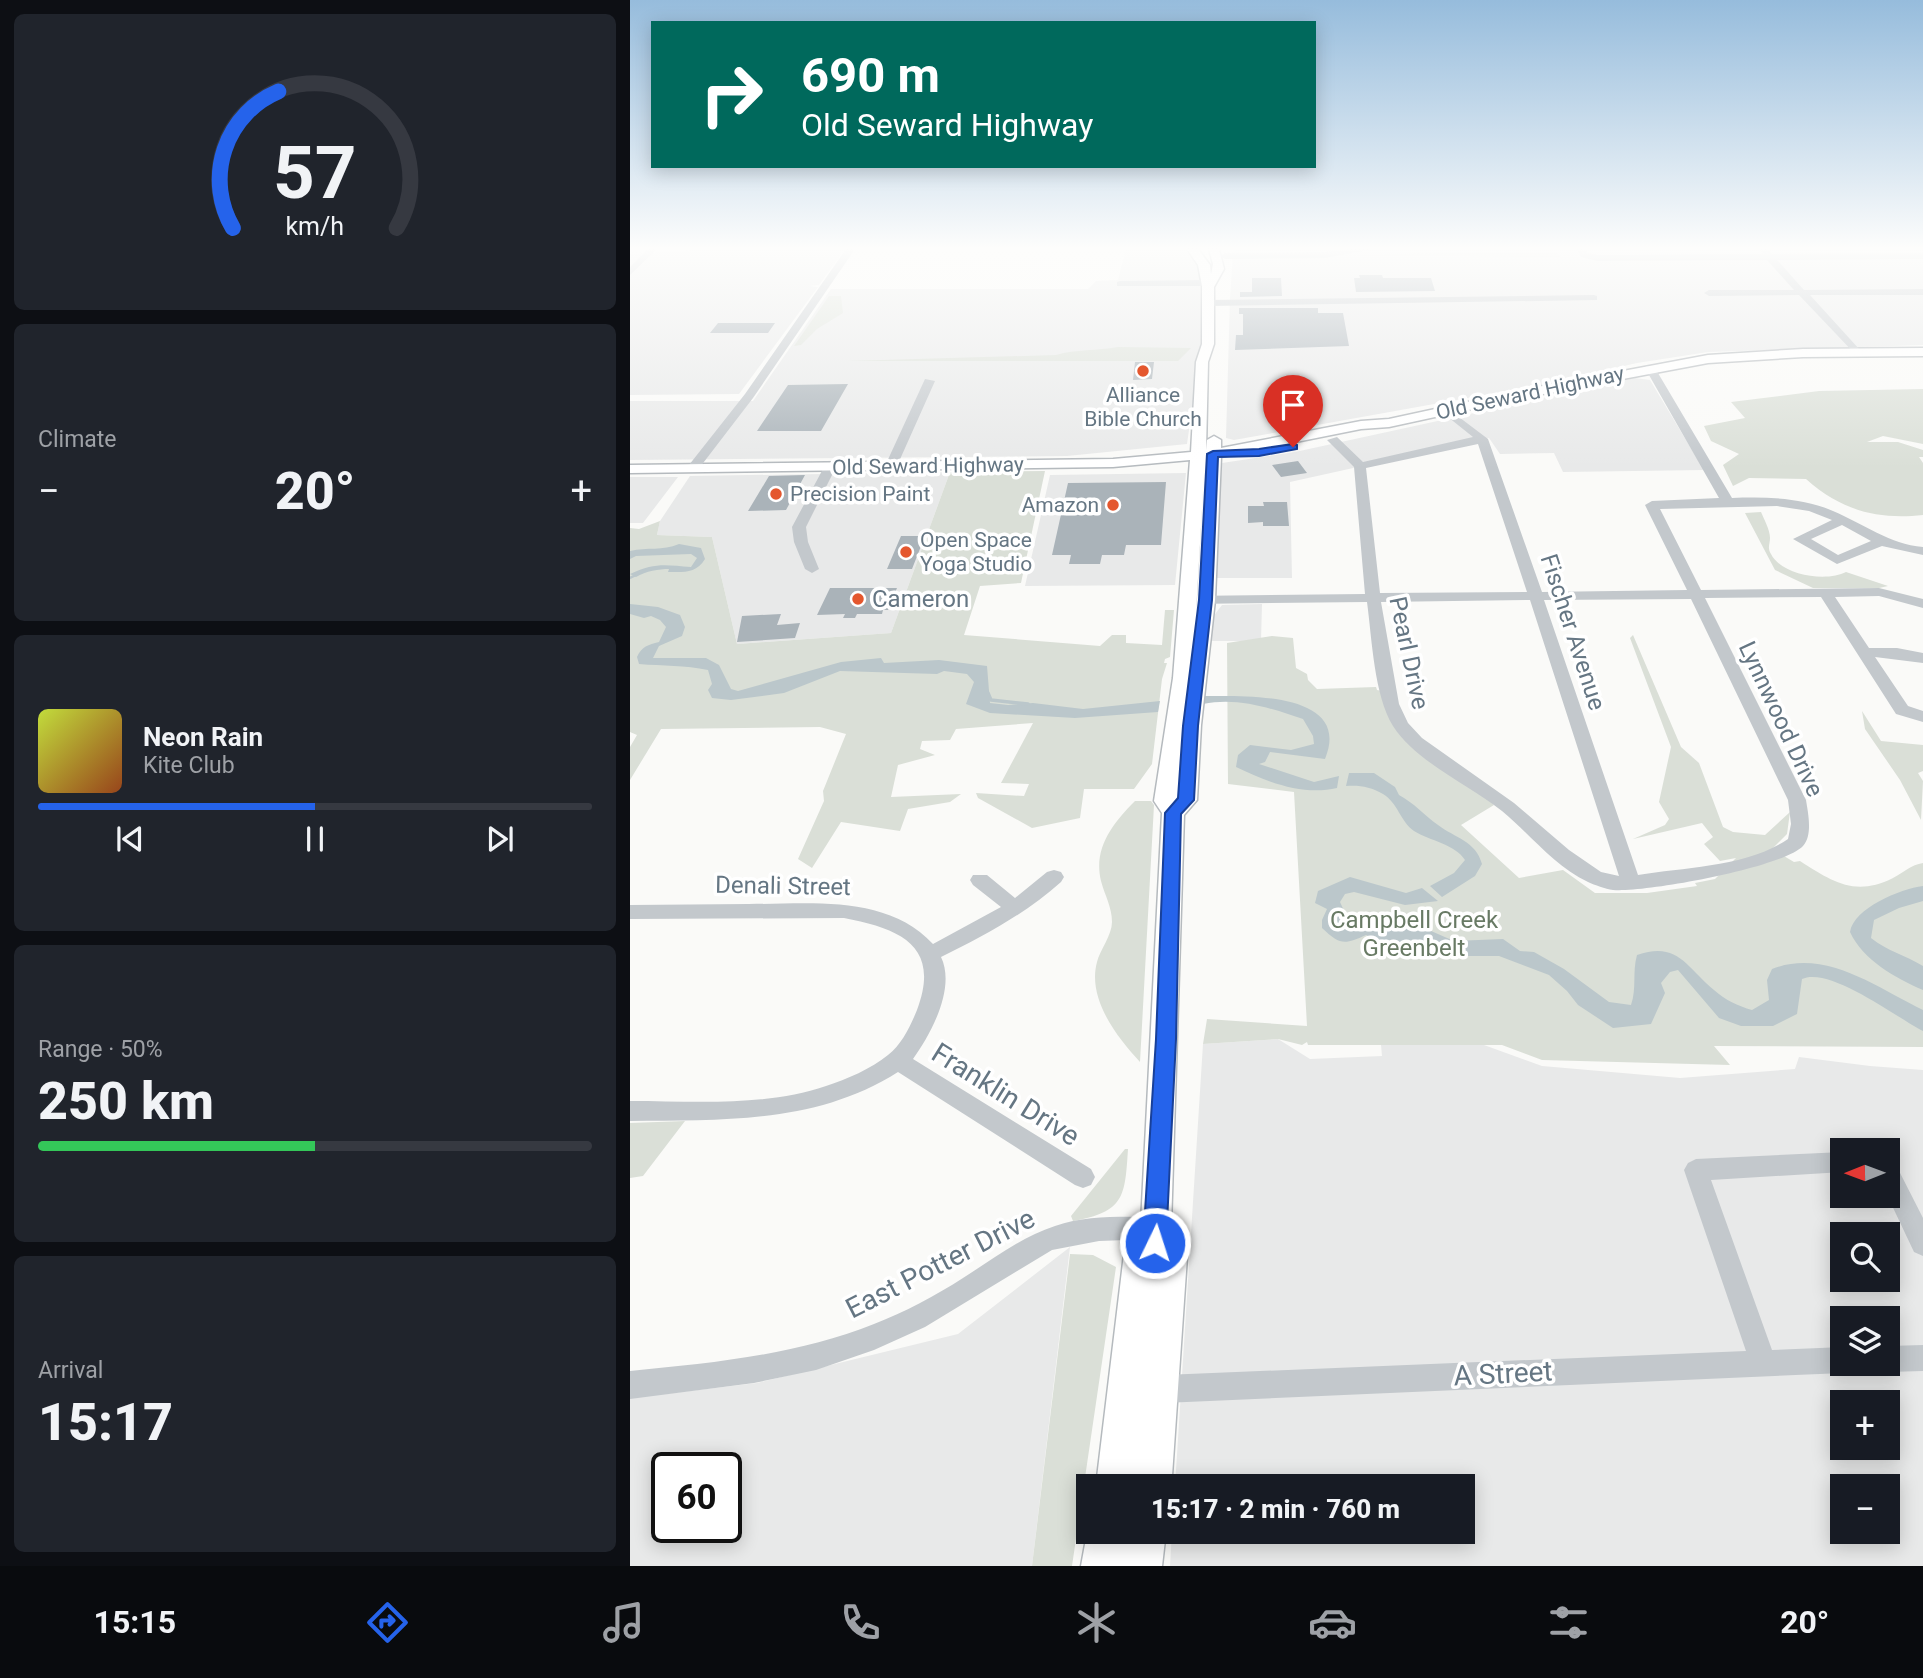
<!DOCTYPE html>
<html lang="en">
<head>
<meta charset="utf-8">
<style>
	:root { --surface:#171b24; --page:#20242c; --text:#f1f3f6; --muted:#9ea1a6; --line:#363941; --accent:#2563eb }
	body { margin:0; font-family:Roboto,sans-serif; background:var(--page); color:var(--text); height:100vh; display:flex; flex-direction:column; font-size:26px; white-space:nowrap }
	* { box-sizing:border-box; margin:0 }
	p { font-size:23px; color:var(--muted) }
	.icon { flex:none; width:38px; height:38px; fill:none; stroke:currentColor; stroke-width:2; stroke-linecap:round; stroke-linejoin:round }
	.map { position:relative; flex:1; overflow:hidden }
	.details { display:flex; flex-direction:column; gap:14px; padding:14px; background:#0d0f14; width:630px }
	.details>* { flex:none }
	.hud { position:absolute; left:21px; top:21px; width:665px; height:147px; border-radius:0px; box-shadow:0 4px 18px #0003; background:#00695c; color:#fff; overflow:hidden }
	.needle { width:46px; rotate:269deg }
	.buttons { position:absolute; left:1200px; top:1138px; display:grid; gap:14px }
	.buttons a { display:grid; place-items:center; width:70px; height:70px; border-radius:0px; background:var(--surface); box-shadow:0 4px 18px #0003; font-size:35px }
	.speed { position:absolute; left:21px; top:1452px; display:flex; gap:14px; font-size:35px; font-weight:700; text-align:center }
	.speed>* { display:grid; place-content:center; width:91px; height:91px; border-radius:50%; background:var(--surface); box-shadow:0 4px 18px #0003; line-height:1 }
	.speed .limit { border:4px solid #111; border-radius:10px; background:#fff; color:#111 }
	.pin { position:absolute; display:grid; place-items:center; width:60px; height:60px; color:#fff; margin:-72px -30px; border-radius:50% 50% 50% 0; rotate:-45deg; box-shadow:0 0 7px #0007 }
	.pin .icon { rotate:45deg }
	.me { position:absolute; width:77px; margin:-38px; rotate:4deg; stroke-linejoin:round; filter:drop-shadow(0 0 5px #0008) }
	.turn { display:flex; align-items:center; gap:24px; height:147px; padding:0 35px; font-size:32px }
	.turn .icon { width:91px; height:91px; stroke-width:2.5 }
	.turn b { display:block; font-size:49px; line-height:60px }
	.big { font-size:52px; font-weight:800; line-height:1.1 }
	.details .widget { flex:1; display:flex; flex-direction:column; justify-content:center; gap:10px; min-width:0; padding:0 24px; border-radius:10px; background:var(--page) }
	.details .dial { align-items:center; gap:0 }
	.dial svg { height:182px; overflow:visible; fill:none; stroke:var(--line); stroke-width:7; stroke-linecap:round; text-anchor:middle }
	.dial text { fill:var(--text); stroke:none }
	.song { display:flex; align-items:center; gap:21px }
	.cover { width:84px; height:84px; border-radius:10px; background:linear-gradient(135deg,hsl(70 70% 55%),hsl(20 70% 35%)) }
	.played { height:7px; border-radius:4px; background:linear-gradient(90deg,var(--accent) 50%,var(--line) 50%) }
	.keys { display:flex; justify-content:space-around; direction:ltr }
	.heat { display:flex; justify-content:space-between; align-items:center; font-size:38px; direction:ltr }
	.charge { height:10px; border-radius:5px; background:linear-gradient(90deg,#34c759 50%,var(--line) 0) }
	.trip { position:absolute; left:446px; top:1474px; width:399px; height:70px; border-radius:0px; background:var(--surface); box-shadow:0 4px 18px #0003; font-weight:800; line-height:70px; text-align:center }
	.dock { display:flex; height:112px; justify-content:space-around; align-items:center; background:#090b0e; color:var(--muted) }
	.dock .icon { width:49px; height:49px }
	.dock .selected { color:var(--accent) }
	.dock b { font-size:32px; color:var(--text) }
	main { display:flex; flex:1; min-height:0 }
	.map>svg:first-child { display:block }
	.built { fill:#e8e9e9; fill-rule:evenodd }
	.green { fill:#dadfd7 }
	.water { fill:#bbc7cb }
	.lines { fill:none; stroke-linecap:round; stroke-linejoin:round }
	.stream-far1 { stroke:#bbc7cb; stroke-width:2.5 }
	.stream { stroke:#bbc7cb; stroke-width:3.5 }
	.building { fill:#aab3b9 }
	.major-casing { stroke:#b5babe; stroke-width:3 }
	.minor { fill:#c3c8cc; fill-rule:evenodd }
	.major { fill:#fff; fill-rule:evenodd }
	.route { fill:#2563eb; stroke:#184099; stroke-width:2 }
	.poi-dot { fill:#e4572e; stroke:#fff; stroke-width:2.5 }
	.labels { text-anchor:middle; stroke-width:7; stroke-linejoin:round; paint-order:stroke }
	.far-street-label { font-size:21px; fill:#657683; stroke:#fff }
	.far-poi-label { font-size:21px; fill:#657683; stroke:#fff; text-anchor:start }
	.poi-label { font-size:24px; fill:#657683; stroke:#fff; text-anchor:start }
	.street-label { font-size:24px; fill:#657683; stroke:#fff }
	.park-label { font-size:24px; fill:#687a64; stroke:#fff }
	.near-street-label { font-size:28px; fill:#657683; stroke:#fff }
</style>
</head>
<body>
<main>
<section class="details">
<div class="widget dial"><svg viewBox="0 0 100 80">
<path d="M14 69A42 42 0 1 1 86 69"/>
<path d="M14 69A42 42 0 0 1 34 9" stroke="#2563eb"/>
<text x="50" y="56" font-size="32" font-weight="700">57</text>
<text x="50" y="72" font-size="11">km/h</text>
</svg></div>
<div class="widget"><p>Climate</p>
<div class="heat"><a>−</a><b class="big">20°</b><a>+</a></div>
</div>
<div class="widget">
<div class="song"><i class="cover"></i><div><b>Neon Rain</b><p>Kite Club</p></div></div>
<div class="played"></div>
<div class="keys"><svg class="icon" aria-label="previous" viewBox="0 0 24 24"><path d="M18 5L8 12l10 7zM5 5v14"/></svg><svg class="icon" aria-label="pause" viewBox="0 0 24 24"><path d="M8 5v14M16 5v14"/></svg><svg class="icon" aria-label="next" viewBox="0 0 24 24"><path d="M6 5l10 7-10 7zM19 5v14"/></svg></div>
</div>
<div class="widget"><p>Range · 50%</p><b class="big">250 km</b><div class="charge"></div></div>
<div class="widget"><p>Arrival</p><b class="big">15:17</b></div>
</section>
<div class="map">
<svg width="1293" height="1566" viewBox="0 0 1293 1566">
	<rect width="100%" height="100%" fill="#fafaf8"/>
	<!-- built -->
	<path class="built" d="M86,249h129l-26,36 -10,1 9,1 -79,107 -109,1v-141z
		M496,249h59l15,16 1,81 -14,98 -120,12 -437,4v-59h123l78,-112h257l8,-8 22,-1z
		M606,249h687v96l-215,7 -71,11 -97,22 -306,55 -8,-2 4,-140 3,-45z
		M1005,378l15,2 54,90 -141,2 -9,-19 -54,1 -11,-16 -199,44 2,96h-77l7,-115 73,-11z
		M320,472l-59,161 -154,11 -25,-107 -55,-2 3,-14 30,-45z
		M556,473l-11,112 -150,1 25,-111z
		M0,477h48l-35,46h-13z
		M632,604l-1,37h-50l1,-23 10,-13z
		M648,1039l32,20 72,-3 -1,-11h103l58,21 138,12 115,-9 4,-12 71,9 53,4v496h-753l2,-35h291v-45h-288l28,-442zM1213,1150h45v45h-45zM1213,1234h45v45h-45zM1213,1318h45v45h-45zM1213,1402h45v45h-45zM1213,1486h45v45h-45z
		M440,1247l-38,319h-402v-168l127,-15 201,-49zM37,1468h59v60h-59z"/>
	<!-- green -->
	<path class="green" d="M884,252l42,1 5,4 -209,-2z
		M199,296h12l2,17 -26,16 -16,16 -7,1z
		M488,347l73,1 -13,13h-331l209,-6c20,-6 41,-4 62,-8z
		M1293,389v55l-40,-8 -16,6h31l25,8v7h-4l4,6v52c-47,5 -82,-5 -117,-36l-57,-1 -16,8 -10,-21 16,-11 -28,-13 -7,-15 41,-8 -14,-16 88,-11z
		M415,471l-24,112 -41,3 -16,49 136,11 12,-11h14v8l36,2 3,-35h9l-4,47 -5,2 -1,4h3l-5,16 -10,85 -18,25h-50l-4,29 -48,10 -54,-30 -2,-5 48,3 5,-12 -28,-1 32,-60 -77,6 -6,11 -28,1 -2,8 15,6 -37,10 -7,32 70,-3 -11,8 -42,7 -8,22 -59,-9 -29,46 -14,-9 26,-58 -1,-10 23,-57 -26,-7 -159,2 -31,51v-33l7,-12 -7,-3v-204l9,1 21,-8 -3,14 55,2 25,107 154,-11 59,-161z
		M1131,512c3,7 9,18 9,26 0,6 -3,10 1,16 11,22 56,28 75,18l42,14 -9,2h-66l-38,-18 -30,-57z
		M1003,635l48,112 18,16 24,64 10,5 32,3 25,-23 -3,22 -15,15 22,13 6,-1c33,21 55,36 93,17 11,-6 18,-13 30,-15v184l-209,-1 16,19 -188,-5 -40,-15h-194l-1,-3 -5,3 -24,-6 -75,5 4,-25 100,7 -13,-234 -66,-8 -1,-141 45,-7 21,2 3,30 11,6 1,6 9,9 59,-2 1,3 5,1 5,20 107,94 -33,20 58,53 44,-8 32,23h52l50,-7 -2,-3 20,-4 21,-21 -16,3 -16,-17 9,-7 -11,-14 -69,16 32,-14 4,-6 -10,-17 12,-55 -41,-109z
		M1232,711l19,30 42,4v26l-5,2 5,8 -2,39 -21,-40 -35,-51z
		M505,801h16l3,4 -14,257c-23,-25 -53,-63 -43,-100 3,-12 15,-27 15,-40 0,-15 -7,-26 -11,-41 -8,-33 12,-58 34,-80z
		M55,1121l-42,55 -13,2v-55z
		M495,1149h3c-3,47 -3,63 -55,72l-2,-5z
		M440,1254l23,1 23,12 -44,299h-40z"/>
	<!-- water -->
	<path class="water" d="M49,544l22,4 4,11c-9,15 -22,13 -37,13l1,-3c-10,0 -23,2 -33,8l-6,-3c25,-12 36,-9 61,-7l6,-9 -6,-4 -55,2 -6,3v-8c18,-4 32,0 49,-7z
		M0,604l28,3 22,8 5,12 -3,9 -23,10 -6,12h53l13,7 12,24 7,2 103,-29 40,-4 3,5 55,-3 48,6 3,37 18,2 25,-2 50,6 77,-8 -2,11 -83,6 -85,-5 -24,-9 8,-22 -7,-8 -23,-3 -7,3 -97,-3 -56,22 -53,7 -19,-2 -4,-8 4,-6 -4,-14c-23,-5 -45,-4 -69,-6l-2,-7c5,-11 11,-12 22,-15l7,-15 -6,-7 -9,-4 -7,2 -14,-4z
		M574,696c40,0 149,-5 121,63l-55,-7 -5,10 -6,2 55,18 25,-6 -2,12c-34,8 -70,-6 -101,-21l2,-12 12,-10 41,5 23,-6 -1,-8 -10,-17c-33,-11 -65,-22 -100,-15z
		M719,773h25l21,14 4,8c15,8 25,20 39,30 17,13 38,16 44,39l-7,12 -33,21 -12,-11 24,-13 11,-13c-10,-16 -35,-19 -51,-29 -14,-10 -16,-28 -31,-37 -12,-7 -23,-9 -37,-8z
		M720,877l56,16 16,-5 16,13 -33,4 -51,-13 -9,2 -5,8 6,13 10,7 59,2 39,17 49,-2 17,12 14,1 30,17 45,33 22,3c6,-17 1,-32 6,-50 41,-14 49,12 77,35 11,10 24,16 38,20l17,-10 -2,-20 5,-11c54,-21 105,19 151,41v21c-26,-13 -93,-65 -121,-52l-5,35 -24,12h-32l-22,-8 -41,-48 -8,2 -9,11 4,10 -14,31 -38,4 -35,-23 -11,-14 -18,-16 -50,-19h-83l-50,-21c-22,10 -26,10 -44,-7v-8l5,-11 -12,-6 3,-12z
		M1293,886v15l-24,7 -25,12 -3,18c16,13 34,17 52,28v24c-28,-12 -60,-30 -73,-58 4,-24 50,-43 73,-46z"/>
	<g class="lines">
		<!-- stream-far1 -->
		<path class="stream-far1" d="M0,578l8,-4"/>
		<!-- stream -->
		<path class="stream" d="M358,693l3,7 37,4"/>
	</g>
	<!-- building -->
	<path class="building" d="M729,275h23l1,3h48l4,13 -79,1 -2,-14h6z
		M622,278h29l1,18 -42,1v-5h12z
		M609,308h79v5h25l6,33 -114,4 1,-15h7v-21h-4z
		M88,323h57l-7,10h-58z
		M505,362h19l-2,17 -19,1z
		M218,384l-27,47h-64l31,-46z
		M668,461l9,12 -26,4 -9,-12z
		M175,475l-19,35 -38,1 21,-35z
		M536,482l-5,63h-35l-2,10h-22l-2,9h-31l2,-9h-19l16,-72z
		M633,502h24l2,24h-26v-4l-15,1v-17h16z
		M271,536h24l-13,33h-25z
		M200,588h67l-9,22h-5l-1,4h-25l-2,4h-12l2,-4 -28,1z
		M151,614l-4,11 23,-2 -5,15 -58,4 5,-26z"/>
	<g class="lines">
		<defs>
			<path id="major" d="M557,249h11l12,16 1,9 2,-10 -4,-15h10l5,20 -10,18v57l-6,18 -2,88 1,-10 7,-4 7,4v8l140,-27 28,-2 138,-30 181,-34 95,-6 120,-1v8l-120,1 -95,6 -181,34 -138,30 -28,2 -140,28 -6,143 -14,125 -4,75 -13,15 -13,412 16,30 -15,219 -4,10h-72l28,-232 17,-31 21,-410 -8,-12 19,-123 17,-218 -77,7 -483,6v-8l483,-6 78,-7 5,-90 6,-18v-58l-4,-21zM575,459l-8,141 -1,12z
				M458,1528v3h78l-4,35h-81z"/>
		</defs>
		<!-- major casing -->
		<use href="#major" class="major-casing"/>
		<!-- minor -->
		<path class="minor" d="M18,249h9l-27,26v-8z
			M216,249h9l-102,149 -56,73h-8v-6l56,-71z
			M720,249h24l-49,9 -100,1 -5,-3 5,-3 100,-1z
			M947,249h8l3,4 9,2 165,-1 -1,-5h6l5,5 151,-1v6l-146,1 27,30 119,-1v6h-113l50,55 1,2 -5,3 -57,-60 -90,1 -5,-3 5,-3h85l-27,-30 -170,1 -16,-4z
			M490,281l86,-1 5,3 -5,3h-89v-4z
			M964,295l3,1v4l-389,6 -5,-3 5,-3z
			M1016,366l9,2 77,130c34,-1 69,-1 101,13 31,13 56,33 90,36v8l-41,-9 -45,18 -44,-25 39,-19 -23,-9 -32,-5 -117,3 41,81 178,-2 44,11v9l-44,-12 -44,1 34,51h28l26,5v10l-48,-6 33,49 15,5v11l-27,-8 -75,-117 -116,1 101,202c2,13 7,35 -3,46 -21,22 -159,47 -190,44 -8,-1 -18,-5 -25,-8 -34,-16 -58,-48 -86,-71 -33,-26 -87,-50 -109,-85 -19,-31 -21,-87 -26,-124l-179,2 -7,-4 7,-4 177,-2 -11,-127 -27,-27 10,-3 26,25 110,-25 -30,-24v-4l4,-1 41,31 54,153 145,-2 -42,-85 7,-4 67,-3 -74,-130zM848,444l49,148 -147,1 -14,-125zM1212,525l29,16 -33,14 -27,-16zM1061,599l97,201 3,24 -3,15c-41,28 -102,28 -150,36l-94,-275zM900,600l89,276 -18,-4 -32,-22 -55,-47 -92,-65 -14,-15 -9,-19 -18,-102z
			M295,379l10,2 -38,85 -2,3h-8l-2,-3z
			M200,463l6,4 -30,60 2,15 11,27 -7,4 -7,-4 -11,-27 -2,-15 32,-60z
			M424,870l7,2 3,5 -3,5c-36,32 -77,54 -120,75 15,31 -10,77 -28,102l178,110 4,8 -4,8 -8,3 -8,-3 -177,-113c-82,52 -175,48 -268,49v-20c65,0 134,6 196,-15 21,-7 45,-17 62,-31 14,-11 22,-28 29,-45 24,-64 -16,-81 -73,-92l-214,1v-14c40,0 79,-1 119,-1 61,0 138,-10 184,40l68,-37 -28,-22 -3,-5 3,-5h14l28,23 32,-26z
			M1213,1152v20l-132,8 61,170 71,-3v16h12l-3,6 -9,4 -679,30 -10,-4 -4,-10 4,-10 10,-4 582,-24 -62,-181 4,-7 8,-4z
			M1258,1162l8,3 27,53v38l-9,-4 -27,-57z
			M525,1217l9,3 3,8 -3,8 -9,3 -56,2 -47,9 -127,77 -51,23 -58,20 -62,13 -124,16v-28c83,-8 166,-16 244,-47 31,-12 61,-28 89,-46 30,-19 58,-41 92,-52 32,-11 67,-9 100,-9z
			M1293,1345v26l-35,1 -9,-4 -3,-5h12v-17z"/>
		<!-- major -->
		<use href="#major" class="major"/>
	</g>
	<!-- sky -->
	<linearGradient id="sky" x2="0" y2="1"><stop stop-color="#96bcdc"/><stop offset="0.53" stop-color="#fdfdfc"/><stop offset="1" stop-color="#fdfdfc" stop-opacity="0"/></linearGradient>
	<rect width="1293" height="468" fill="url(#sky)"/>
	<!-- route -->
	<path class="route" d="M663,444l4,1v4l-38,7 -41,1 -6,143 -14,126 -4,74 -13,14 -5,225 -10,204 -3,7 -8,3 -8,-3 -4,-7 13,-204 9,-226 13,-15 5,-72 16,-126 8,-146 6,-3 46,-2z"/>
	<!-- markers -->
	<g class="poi-dot">
		<circle cx="513" cy="371" r="7"/>
		<circle cx="146" cy="494" r="7"/>
		<circle cx="483" cy="505" r="7"/>
		<circle cx="276" cy="552" r="7"/>
		<circle cx="228" cy="599" r="7"/>
	</g>
	<g class="labels">
		<!-- far-street labels -->
		<g class="far-street-label">
			<text transform="translate(900 393) rotate(-12)" y="7">Old Seward Highway</text>
			<text transform="translate(298 466) rotate(-1)" y="7">Old Seward Highway</text>
		</g>
		<!-- far-poi labels -->
		<g class="far-poi-label">
			<text x="513" y="402" text-anchor="middle">Alliance<tspan x="513" dy="24">Bible Church</tspan></text>
			<text x="160" y="501">Precision Paint</text>
			<text x="469" y="512" text-anchor="end">Amazon</text>
			<text x="290" y="547">Open Space<tspan x="290" dy="24">Yoga Studio</tspan></text>
		</g>
		<!-- poi labels -->
		<g class="poi-label">
			<text x="242" y="607">Cameron</text>
		</g>
		<!-- street labels -->
		<g class="street-label">
			<text transform="translate(943 632) rotate(72)" y="8">Fischer Avenue</text>
			<text transform="translate(779 653) rotate(78)" y="8">Pearl Drive</text>
			<text transform="translate(1151 719) rotate(65)" y="8">Lynnwood Drive</text>
			<text transform="translate(153 886) rotate(1)" y="8">Denali Street</text>
		</g>
		<!-- park labels -->
		<g class="park-label">
			<text x="784" y="928">Campbell Creek<tspan x="784" dy="28">Greenbelt</tspan></text>
		</g>
		<!-- near-street labels -->
		<g class="near-street-label">
			<text transform="translate(376 1094) rotate(32)" y="10">Franklin Drive</text>
			<text transform="translate(310 1263) rotate(-27)" y="10">East Potter Drive</text>
			<text transform="translate(873 1373) rotate(-3)" y="10">A Street</text>
		</g>
	</g>
</svg>
<div class="buttons">
<a><svg class="needle" viewBox="-14 -14 28 28"><path d="M0-13l5 13h-10z" fill="#e53935"/><path d="M0 13l5-13h-10z" fill="#9ea1a6"/></svg></a>
<a><svg class="icon" aria-label="search" viewBox="0 0 24 24"><circle cx="10" cy="10" r="6"/><path d="M15 15l6 6"/></svg></a>
<a><svg class="icon" aria-label="layers" viewBox="0 0 24 24"><path d="M12 4l9 5-9 5-9-5zM3 14l9 5 9-5"/></svg></a>
<a>+</a>
<a>−</a>
</div>
<div class="speed"><div class="limit">60</div></div>
<div class="pin" style="left:663px;top:447px;background:#d93025"><svg class="icon" aria-label="arrive" viewBox="0 0 24 24"><path d="M6 21V4h12l-3 4 3 4H6"/></svg></div>
<svg class="me" style="left:525px;top:1243px" viewBox="-20 -20 40 40"><circle r="17" fill="#2563eb" stroke="#fff" stroke-width="3"/><path d="M0-11L8 9 0 5-8 9z" fill="#fff"/></svg>
<div class="trip">15:17 · 2 min · 760 m</div>
<div class="hud">
<div class="turn"><svg class="icon" aria-label="right" viewBox="0 0 24 24"><path d="M7 20v-9h11M14 6l5 5-5 5"/></svg><div><b>690 m</b>Old Seward Highway</div></div>
</div>
</div>
</main>
<nav class="dock">
<b>15:15</b>
<svg class="icon selected" aria-label="directions" viewBox="0 0 24 24"><path d="M12 3l9 9-9 9-9-9zM9 14v-3h6M13 9l2 2-2 2"/></svg>
<svg class="icon" aria-label="music" viewBox="0 0 24 24"><path d="M9 18V5l10-2v13"/><circle cx="6" cy="18" r="3"/><circle cx="16" cy="16" r="3"/></svg>
<svg class="icon" aria-label="phone" viewBox="0 0 24 24"><path d="M5 4h4l2 5-3 2q2 4 5 5l2-3 5 2v4C11 20 4 13 5 4z"/></svg>
<svg class="icon" aria-label="climate" viewBox="0 0 24 24"><path d="M12 3v18M4 7l16 10M4 17L20 7"/></svg>
<svg class="icon" aria-label="car" viewBox="0 0 24 24"><path d="M5 17H2v-5l4-1 3-4h7l3 4 3 1v5h-3M9 17h6M6 11h13"/><circle cx="7" cy="17" r="2"/><circle cx="17" cy="17" r="2"/></svg>
<svg class="icon" aria-label="filters" viewBox="0 0 24 24"><path d="M4 7h16M4 17h16"/><circle cx="9" cy="7" r="2"/><circle cx="15" cy="17" r="2"/></svg>
<b>20°</b>
</nav>
</body>
</html>
